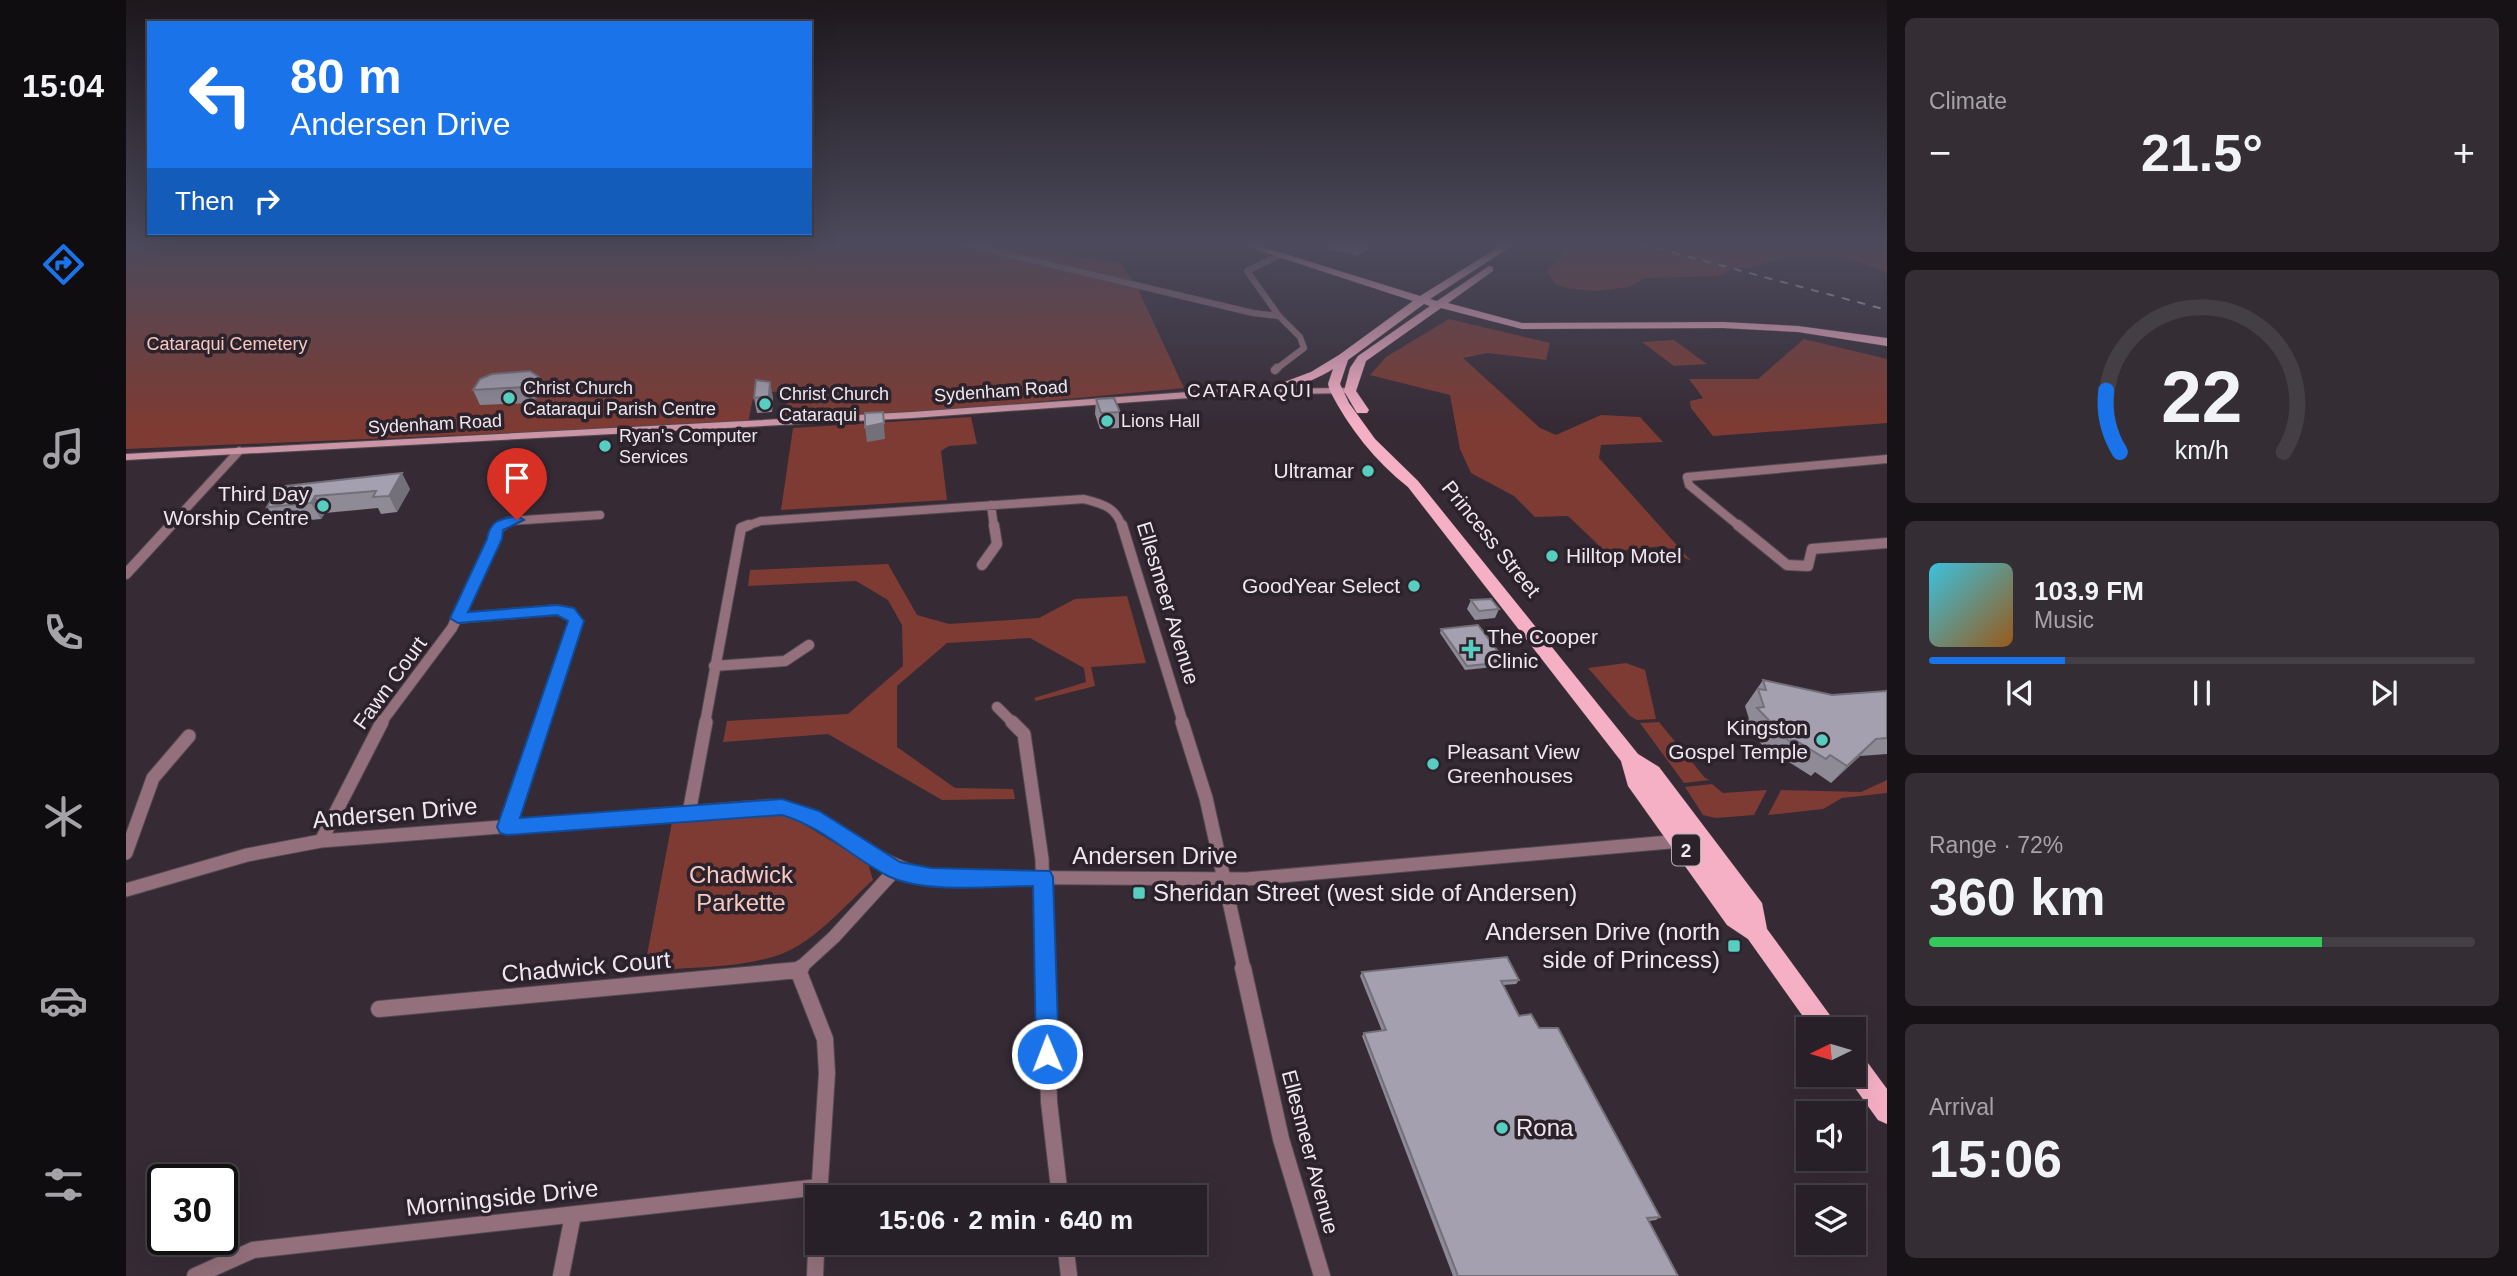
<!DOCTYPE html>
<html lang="en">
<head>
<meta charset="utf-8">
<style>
	:root { --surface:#282028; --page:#342d34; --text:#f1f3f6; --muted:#a5a3a8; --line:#443e45; --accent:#1a73e8 }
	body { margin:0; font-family:Helvetica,sans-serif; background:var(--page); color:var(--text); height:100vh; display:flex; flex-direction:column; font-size:26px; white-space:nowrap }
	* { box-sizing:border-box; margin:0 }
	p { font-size:23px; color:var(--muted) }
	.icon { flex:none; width:38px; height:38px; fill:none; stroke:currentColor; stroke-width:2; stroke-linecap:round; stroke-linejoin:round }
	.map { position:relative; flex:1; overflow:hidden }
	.details { display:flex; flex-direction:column; gap:18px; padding:18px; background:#161216; width:630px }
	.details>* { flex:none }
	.hud { position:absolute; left:21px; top:21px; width:665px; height:214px; border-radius:0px; box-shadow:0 7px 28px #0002,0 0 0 2px var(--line); background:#1a73e8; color:#fff; overflow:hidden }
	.needle { width:46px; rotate:265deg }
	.fabs { position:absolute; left:1670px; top:1017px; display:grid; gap:14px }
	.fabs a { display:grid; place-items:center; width:70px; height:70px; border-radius:0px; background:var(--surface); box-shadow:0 7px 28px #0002,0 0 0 2px var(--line); font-size:35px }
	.speed { position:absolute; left:21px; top:1164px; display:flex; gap:14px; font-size:35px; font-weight:700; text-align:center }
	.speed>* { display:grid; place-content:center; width:91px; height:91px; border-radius:50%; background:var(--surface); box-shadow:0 7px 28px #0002,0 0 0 2px var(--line); line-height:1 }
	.speed .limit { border:4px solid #111; border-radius:10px; background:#fff; color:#111 }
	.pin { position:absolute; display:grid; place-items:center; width:60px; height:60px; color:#fff; margin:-72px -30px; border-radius:50% 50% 50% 0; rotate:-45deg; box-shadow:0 0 7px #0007 }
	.pin .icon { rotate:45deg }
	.me { position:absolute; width:77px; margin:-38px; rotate:359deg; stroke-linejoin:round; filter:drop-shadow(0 0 5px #0008) }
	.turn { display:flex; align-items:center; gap:24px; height:147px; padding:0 28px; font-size:32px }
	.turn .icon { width:91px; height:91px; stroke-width:2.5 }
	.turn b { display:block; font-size:49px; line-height:60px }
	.then { display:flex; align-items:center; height:66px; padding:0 28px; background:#0003; gap:14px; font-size:26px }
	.big { font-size:52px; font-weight:800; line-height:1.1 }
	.details .widget { flex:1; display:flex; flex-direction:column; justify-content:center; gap:10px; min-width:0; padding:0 24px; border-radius:10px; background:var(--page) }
	.details .dial { align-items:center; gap:0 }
	.dial svg { height:182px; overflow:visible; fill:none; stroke:var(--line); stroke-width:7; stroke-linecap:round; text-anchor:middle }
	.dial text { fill:var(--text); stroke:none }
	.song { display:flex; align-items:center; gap:21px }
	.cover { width:84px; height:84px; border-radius:10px; background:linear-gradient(135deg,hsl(190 70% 55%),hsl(30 70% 35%)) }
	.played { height:7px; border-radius:4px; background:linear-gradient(90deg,var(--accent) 25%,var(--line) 25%) }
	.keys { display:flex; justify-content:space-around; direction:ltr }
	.heat { display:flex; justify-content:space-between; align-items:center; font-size:38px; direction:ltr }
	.charge { height:10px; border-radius:5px; background:linear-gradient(90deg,#34c759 72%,var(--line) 0) }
	.trip { position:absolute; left:679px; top:1185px; width:402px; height:70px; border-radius:0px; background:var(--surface); box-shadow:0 7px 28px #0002,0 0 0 2px var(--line); font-weight:800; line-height:70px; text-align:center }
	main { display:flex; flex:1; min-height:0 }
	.tab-bar { display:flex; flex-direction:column; width:126px; justify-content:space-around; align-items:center; background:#100d10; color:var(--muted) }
	.tab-bar .icon { width:49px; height:49px }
	.tab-bar .selected { color:var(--accent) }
	.tab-bar b { font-size:32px; color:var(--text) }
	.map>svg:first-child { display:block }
	.green { fill:#7d3b33 }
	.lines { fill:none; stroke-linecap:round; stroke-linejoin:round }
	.minor-far4-casing { stroke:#534952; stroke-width:7 }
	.minor-far3-casing { stroke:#534952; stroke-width:10 }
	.minor-far2-casing { stroke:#534952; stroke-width:12 }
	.minor-far1-casing { stroke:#534952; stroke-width:15 }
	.minor-casing { stroke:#534952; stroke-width:18 }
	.secondary-casing { stroke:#534952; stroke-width:2 }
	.primary-casing { stroke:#534952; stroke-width:1 }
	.minor-far4 { stroke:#93707b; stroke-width:6 }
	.minor-far3 { stroke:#93707b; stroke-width:8 }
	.minor-far2 { stroke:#93707b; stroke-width:10 }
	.minor-far1 { stroke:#93707b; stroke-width:13 }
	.minor { stroke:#93707b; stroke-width:16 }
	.secondary { fill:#cb95a5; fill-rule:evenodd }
	.primary { fill:#f6b0c6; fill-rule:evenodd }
	.rail { stroke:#c2bac1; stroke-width:2; stroke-dasharray:8 8; stroke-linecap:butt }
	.wall { fill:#8e8a96 }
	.shaded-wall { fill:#74707a }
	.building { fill:#a5a0af; stroke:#74707a; stroke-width:2 }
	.route { fill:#1a73e8; stroke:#114b97; stroke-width:2 }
	.poi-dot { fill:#58cec0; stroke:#2c222b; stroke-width:2.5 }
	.labels { text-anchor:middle; stroke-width:7; stroke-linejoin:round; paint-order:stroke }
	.far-park-label { font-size:18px; fill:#f5c8c1; stroke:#2c222b }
	.far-poi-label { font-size:18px; fill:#eee7ed; stroke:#2c222b; text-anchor:start }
	.far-street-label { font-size:18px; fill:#eee7ed; stroke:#2c222b }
	.far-neighbourhood-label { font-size:19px; letter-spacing:2px; fill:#eee7ed; stroke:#2c222b }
	.shield { fill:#2c222b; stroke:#b4acb3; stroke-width:2 }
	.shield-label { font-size:19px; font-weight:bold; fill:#eee7ed }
	.poi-label { font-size:21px; fill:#eee7ed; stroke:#2c222b; text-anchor:end }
	.street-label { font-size:21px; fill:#eee7ed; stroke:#2c222b }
	.near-street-label { font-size:24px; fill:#eee7ed; stroke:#2c222b }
	.near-park-label { font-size:24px; fill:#f5c8c1; stroke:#2c222b }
	.near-poi-label { font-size:24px; fill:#eee7ed; stroke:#2c222b; text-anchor:start }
</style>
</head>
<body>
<main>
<nav class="tab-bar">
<b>15:04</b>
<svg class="icon selected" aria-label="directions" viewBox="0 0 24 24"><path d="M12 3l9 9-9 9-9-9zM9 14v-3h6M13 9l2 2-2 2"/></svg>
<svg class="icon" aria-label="music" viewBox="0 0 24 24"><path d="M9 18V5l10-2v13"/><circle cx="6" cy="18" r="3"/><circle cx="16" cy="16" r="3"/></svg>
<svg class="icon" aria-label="phone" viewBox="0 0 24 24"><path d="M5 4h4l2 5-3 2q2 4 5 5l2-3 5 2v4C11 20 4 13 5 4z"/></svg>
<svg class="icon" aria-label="climate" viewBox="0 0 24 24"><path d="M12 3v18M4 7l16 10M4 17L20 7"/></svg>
<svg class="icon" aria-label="car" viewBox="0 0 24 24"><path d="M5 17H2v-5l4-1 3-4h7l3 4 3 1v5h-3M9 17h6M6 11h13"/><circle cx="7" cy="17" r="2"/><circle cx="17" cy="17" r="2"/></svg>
<svg class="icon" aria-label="filters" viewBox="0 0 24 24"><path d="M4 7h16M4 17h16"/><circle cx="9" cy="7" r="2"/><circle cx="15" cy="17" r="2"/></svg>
</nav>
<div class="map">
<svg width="1761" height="1276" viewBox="0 0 1761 1276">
	<rect width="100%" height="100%" fill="#362b35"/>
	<!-- green -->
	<path class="green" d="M0,244h940l-8,10 62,9 17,24 47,101 -266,25 -134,8 3,-30 -33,2 -6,30 -622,26z
		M1445,244h316v28l-50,-17 -48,1 -35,11 -22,2 -12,7 -75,2 -16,9 -34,4 -29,-3 -10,-4 -9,-12z
		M1323,319l101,24 -4,17 -58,-7 -25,5 77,70 16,7 45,-20 39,2 23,25 -62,3 -2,13 92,103 -27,-15 -58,6 -38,-36 -33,1 -21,-21 -43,-23 -11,-24 -10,-54 -80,-20 16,-18z
		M1678,339l83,20v64l-174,13 -22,-28 -1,-7 13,-3 -14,-19h69z
		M1548,340l33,24 -33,2 -32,-24z
		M845,417l6,27 -28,2 -8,5 6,49 -166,10 12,-82z
		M762,564l29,51 32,9 90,-6 36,-19 52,-3 19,67 -55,4 4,19 -59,15 -2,-3 52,-16 -2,-14 -54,-30 -83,5 -50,43v61l58,41 58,1 2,10 -73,1 -114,-66 -105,8 4,-21 121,-7 55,-48 -1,-41 -14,-25 -32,-19 -108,5 2,-16z
		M1500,663l19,7 11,49 -19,1 -7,-4 -42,-48z
		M1533,722l46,56 5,2 -26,3 -44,-60z
		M1761,780v13l-45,5 -19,11 -55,6 13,-25 80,2z
		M1586,784l11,9 44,-3 -13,25 -38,3 -13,-3 -18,-28z
		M643,813l26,6 73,44 5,17c-28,25 -58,62 -94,75 -41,14 -91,12 -135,16l28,-149z"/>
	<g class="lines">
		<defs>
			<path id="minor-far4" d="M838,244l289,69 26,3
				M1149,370l29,-22 -4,-11 -21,-21 -32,-45 31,-15"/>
			<path id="minor-far3" d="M1149,370l2,-2
				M865,505l3,22
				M43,527l70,-76
				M374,527l9,-6 91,-6
				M618,527l17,-6 323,-22c19,5 32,8 38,28
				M1614,527l-51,-42 -2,-8 200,-18"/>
			<path id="minor-far2" d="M996,525l61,198
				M1612,525l49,40 21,1 4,-17 75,-6
				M856,565l15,-21 -3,-19
				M0,574l45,-49
				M332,618l99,-8 11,2 8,8 -34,103
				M588,666l71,-5 24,-16
				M871,707l16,16
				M255,723l71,-95 43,-89 1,-9 7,-5
				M579,723l36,-195 8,-3"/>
			<path id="minor-far1" d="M886,722l12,12 18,125 3,110
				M1056,722l24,76 38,171
				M563,813l17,-91
				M381,827l35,-105
				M195,841l61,-119
				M0,853l27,-75 36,-42
				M0,890l121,-35 74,-14 449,-35c60,12 102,58 161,71l315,2 435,-38
				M673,969l35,-32 61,-67"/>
			<path id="minor" d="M919,968l4,134 11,95
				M1117,968l38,171 41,137
				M672,970l27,69 2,34 -8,124
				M672,970l3,-2
				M253,1009l419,-39
				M939,1242l4,34
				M69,1276l58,-26 566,-63
				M435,1276l12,-61
				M689,1276l2,-49"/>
			<path id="secondary" d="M1222,388l4,1v4l-122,2 -318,23 -786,42v-6l786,-42 318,-23z"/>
			<path id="primary" d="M1113,244h14l167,52 84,-52h11l-85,55 7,2 52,-35 4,1v4l-45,32 74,20 201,-1 75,4 89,12v8l-89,-14 -75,-4 -201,1 -81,-21 -75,53 -10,30 13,19 -2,3h-10l-13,-22 6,-23 8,-12 72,-50 -6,-2 -76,56 -8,24 9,19 26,36 43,42 220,273 21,13 103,136 5,26 73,100h-28l-64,-90 -21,-14 -99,-139 -7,-25 -213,-274c-33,-26 -59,-59 -78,-96l-2,-7 5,-15c-12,8 -51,26 -62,18l40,-15 28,-17 74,-54z
				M1727,1051l9,4 25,34v35l-9,-4 -33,-46h8z"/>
		</defs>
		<!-- minor-far4 casing -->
		<use href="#minor-far4" class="minor-far4-casing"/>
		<!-- minor-far3 casing -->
		<use href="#minor-far3" class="minor-far3-casing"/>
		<!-- minor-far2 casing -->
		<use href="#minor-far2" class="minor-far2-casing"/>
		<!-- minor-far1 casing -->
		<use href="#minor-far1" class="minor-far1-casing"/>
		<!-- minor casing -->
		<use href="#minor" class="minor-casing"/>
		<!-- secondary casing -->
		<use href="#secondary" class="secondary-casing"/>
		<!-- primary casing -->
		<use href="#primary" class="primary-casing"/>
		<!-- minor-far4 -->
		<use href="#minor-far4" class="minor-far4"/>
		<!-- minor-far3 -->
		<use href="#minor-far3" class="minor-far3"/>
		<!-- minor-far2 -->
		<use href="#minor-far2" class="minor-far2"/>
		<!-- minor-far1 -->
		<use href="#minor-far1" class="minor-far1"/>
		<!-- minor -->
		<use href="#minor" class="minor"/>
		<!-- secondary -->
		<use href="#secondary" class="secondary"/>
		<!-- primary -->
		<use href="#primary" class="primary"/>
		<!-- rail -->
		<path class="rail" d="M1515,244l246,66"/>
	</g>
	<!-- wall -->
	<path class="wall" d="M1203,244h44l-15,12 -30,-7z
		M413,377l5,15 -13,11 -51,2 -7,-15z
		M647,397l-1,15 -15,1 -3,-15z
		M970,399l24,13 -1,16 -19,1 -5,-15z
		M152,488l132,1 -13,23 -16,2 -3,-6 -53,5 -4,6 -43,4 -11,-16z
		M1345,600l28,9 -4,9 -20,2 -8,-11z
		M1315,629l65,33 -3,4 -38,4 -25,-37z
		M1637,680l69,15 55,-4v63l-27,2 -29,27 -16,-11 -4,4 -30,-19 -7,1 -30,-33 5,-6 -4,-13z
		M1236,972l157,8 -3,4 -13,1 16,31 20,12 121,189 -4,3 -7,1 29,55h-225l-91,-240 2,-3 18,-2 -22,-55z"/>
	<!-- shaded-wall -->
	<path class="shaded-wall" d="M1237,244h10l-15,12 2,-10z
		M413,377l5,15 -13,11 -6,-16z
		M644,382l3,15 -1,15 -3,-16z
		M757,412l2,27 -18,3 -2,-15z
		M276,473l8,16 -13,23 -8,-16z
		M189,496l10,17 -4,6 -10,-16z
		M1750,739l-16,17 -29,27 16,-17z"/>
	<!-- building -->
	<path class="building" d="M404,371l9,6 -14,10 -52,3 7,-11 12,-5z
		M630,380l14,2 -1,14 -15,2z
		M988,398l6,14 -19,1 -5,-14z
		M757,412l1,11 -19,4v-14z
		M276,473l-13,23 -16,1 3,-6 -61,5 -4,7 -44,4 11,-19 7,-2z
		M1365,599l8,10 -20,2 -8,-11z
		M1352,625l28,37 -39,4 -26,-37z
		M1637,680l69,15 55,-4v47l-11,1 -29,27 -17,-11 -4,4 -31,-19 -6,1 -32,-33 7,-1 -6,-18 8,1z
		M1381,957l12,23 -18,1 18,35 12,-2 8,14h19l102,189 -13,1 31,58h-220l-94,-243 22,-3 -24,-58z"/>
	<!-- sky -->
	<linearGradient id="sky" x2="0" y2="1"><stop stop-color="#1e181d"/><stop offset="0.58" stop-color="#4c4a5c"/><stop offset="1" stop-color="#4c4a5c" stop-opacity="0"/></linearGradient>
	<rect width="1761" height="422" fill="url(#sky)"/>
	<!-- route -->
	<path class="route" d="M391,516l7,4 -21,10 -1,9 -34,73 89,-7 17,3 10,13 -64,197 262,-19 37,12 81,51 31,6 119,3 3,6 6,177 -4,8 -8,3 -8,-3 -3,-8 -3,-168c-41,0 -108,8 -145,-10 -37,-19 -65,-49 -106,-61l-275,20 -7,-2 -3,-6 71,-206 -11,-6 -99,8 -8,-5 37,-79c3,-19 14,-20 30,-23z"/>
	<!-- markers -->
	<g class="poi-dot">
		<circle cx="383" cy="398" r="7"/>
		<circle cx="639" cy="404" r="7"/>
		<circle cx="981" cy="421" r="7"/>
		<circle cx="479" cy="446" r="7"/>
		<circle cx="1242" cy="471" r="7"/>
		<circle cx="197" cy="506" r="7"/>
		<circle cx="1426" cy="556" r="7"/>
		<circle cx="1288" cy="586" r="7"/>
		<path d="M1341.5 638.5h7v7h7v7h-7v7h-7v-7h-7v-7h7z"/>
		<circle cx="1696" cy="740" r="7"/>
		<circle cx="1307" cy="764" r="7"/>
		<rect x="1006" y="886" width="14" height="14" rx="3.5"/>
		<rect x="1601" y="939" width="14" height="14" rx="3.5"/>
		<circle cx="1376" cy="1128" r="7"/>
	</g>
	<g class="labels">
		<!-- far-park labels -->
		<g class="far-park-label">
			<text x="101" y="350">Cataraqui Cemetery</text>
		</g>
		<!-- far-poi labels -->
		<g class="far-poi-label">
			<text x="397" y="394">Christ Church<tspan x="397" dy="21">Cataraqui Parish Centre</tspan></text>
			<text x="653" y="400">Christ Church<tspan x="653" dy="21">Cataraqui</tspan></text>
			<text x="995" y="427">Lions Hall</text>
			<text x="493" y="442">Ryan's Computer<tspan x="493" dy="21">Services</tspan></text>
		</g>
		<!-- far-street labels -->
		<g class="far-street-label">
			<text transform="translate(875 391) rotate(-4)" y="6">Sydenham Road</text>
			<text transform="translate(309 424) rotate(-3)" y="6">Sydenham Road</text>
		</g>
		<!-- far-neighbourhood labels -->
		<g class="far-neighbourhood-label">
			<text x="1124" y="397">CATARAQUI</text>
		</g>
		<!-- shield labels -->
		<rect class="shield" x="1546" y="834.5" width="28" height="31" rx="5"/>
		<g class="shield-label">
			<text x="1560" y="857">2</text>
		</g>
		<!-- poi labels -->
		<g class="poi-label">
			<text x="1228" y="478">Ultramar</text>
			<text x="183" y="501">Third Day<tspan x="183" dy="24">Worship Centre</tspan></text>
			<text x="1440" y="563" text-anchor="start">Hilltop Motel</text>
			<text x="1274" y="593">GoodYear Select</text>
			<text x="1361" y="644" text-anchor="start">The Cooper<tspan x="1361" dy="24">Clinic</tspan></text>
			<text x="1682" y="735">Kingston<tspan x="1682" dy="24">Gospel Temple</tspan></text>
			<text x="1321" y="759" text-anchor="start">Pleasant View<tspan x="1321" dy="24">Greenhouses</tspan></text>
		</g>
		<!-- street labels -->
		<g class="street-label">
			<text transform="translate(1365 539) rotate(51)" y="7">Princess Street</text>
			<text transform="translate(1042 603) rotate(73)" y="7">Ellesmeer Avenue</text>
			<text transform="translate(264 683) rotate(-54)" y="7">Fawn Court</text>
			<text transform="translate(1184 1152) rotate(75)" y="7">Ellesmeer Avenue</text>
		</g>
		<!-- near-street labels -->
		<g class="near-street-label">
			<text transform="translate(269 813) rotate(-5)" y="8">Andersen Drive</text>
			<text x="1029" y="864">Andersen Drive</text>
			<text transform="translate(460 967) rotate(-5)" y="8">Chadwick Court</text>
			<text transform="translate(376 1198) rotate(-6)" y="8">Morningside Drive</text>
		</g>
		<!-- near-park labels -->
		<g class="near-park-label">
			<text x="615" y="883">Chadwick<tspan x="615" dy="28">Parkette</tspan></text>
		</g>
		<!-- near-poi labels -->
		<g class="near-poi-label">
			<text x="1027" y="901">Sheridan Street (west side of Andersen)</text>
			<text x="1594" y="940" text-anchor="end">Andersen Drive (north<tspan x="1594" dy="28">side of Princess)</tspan></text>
			<text x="1390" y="1136">Rona</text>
		</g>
	</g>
</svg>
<div class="fabs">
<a><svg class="needle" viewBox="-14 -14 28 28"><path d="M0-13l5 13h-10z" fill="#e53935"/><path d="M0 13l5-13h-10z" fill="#a5a3a8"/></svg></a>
<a><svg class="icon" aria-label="sound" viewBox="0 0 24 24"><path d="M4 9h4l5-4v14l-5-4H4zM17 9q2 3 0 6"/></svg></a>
<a><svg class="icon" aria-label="layers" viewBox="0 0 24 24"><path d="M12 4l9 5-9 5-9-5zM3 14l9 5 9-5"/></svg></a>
</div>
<div class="speed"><div class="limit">30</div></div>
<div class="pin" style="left:391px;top:520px;background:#d93025"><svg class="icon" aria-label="arrive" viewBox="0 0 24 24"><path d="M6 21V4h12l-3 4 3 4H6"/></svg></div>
<svg class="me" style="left:921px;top:1054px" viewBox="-20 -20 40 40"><circle r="17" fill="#1a73e8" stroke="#fff" stroke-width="3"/><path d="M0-11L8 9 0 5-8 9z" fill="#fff"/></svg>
<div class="trip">15:06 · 2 min · 640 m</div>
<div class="hud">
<div class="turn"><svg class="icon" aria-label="left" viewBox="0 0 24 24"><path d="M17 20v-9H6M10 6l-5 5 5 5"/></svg><div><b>80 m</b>Andersen Drive</div></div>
<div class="then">Then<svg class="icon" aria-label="right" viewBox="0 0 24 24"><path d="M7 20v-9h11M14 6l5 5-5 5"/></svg></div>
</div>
</div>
<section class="details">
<div class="widget"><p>Climate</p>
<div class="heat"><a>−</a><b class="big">21.5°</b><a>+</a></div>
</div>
<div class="widget dial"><svg viewBox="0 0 100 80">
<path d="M14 69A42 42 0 1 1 86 69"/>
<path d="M14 69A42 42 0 0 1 8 42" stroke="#1a73e8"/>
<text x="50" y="56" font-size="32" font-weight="700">22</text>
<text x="50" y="72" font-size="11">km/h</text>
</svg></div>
<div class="widget">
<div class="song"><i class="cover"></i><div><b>103.9 FM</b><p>Music</p></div></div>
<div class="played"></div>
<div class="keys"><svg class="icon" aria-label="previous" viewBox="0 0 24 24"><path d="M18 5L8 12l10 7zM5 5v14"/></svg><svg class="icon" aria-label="pause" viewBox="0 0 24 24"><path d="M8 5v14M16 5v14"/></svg><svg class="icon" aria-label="next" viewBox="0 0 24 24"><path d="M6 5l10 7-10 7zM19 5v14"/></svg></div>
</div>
<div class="widget"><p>Range · 72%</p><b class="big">360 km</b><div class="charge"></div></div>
<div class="widget"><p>Arrival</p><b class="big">15:06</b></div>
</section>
</main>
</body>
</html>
